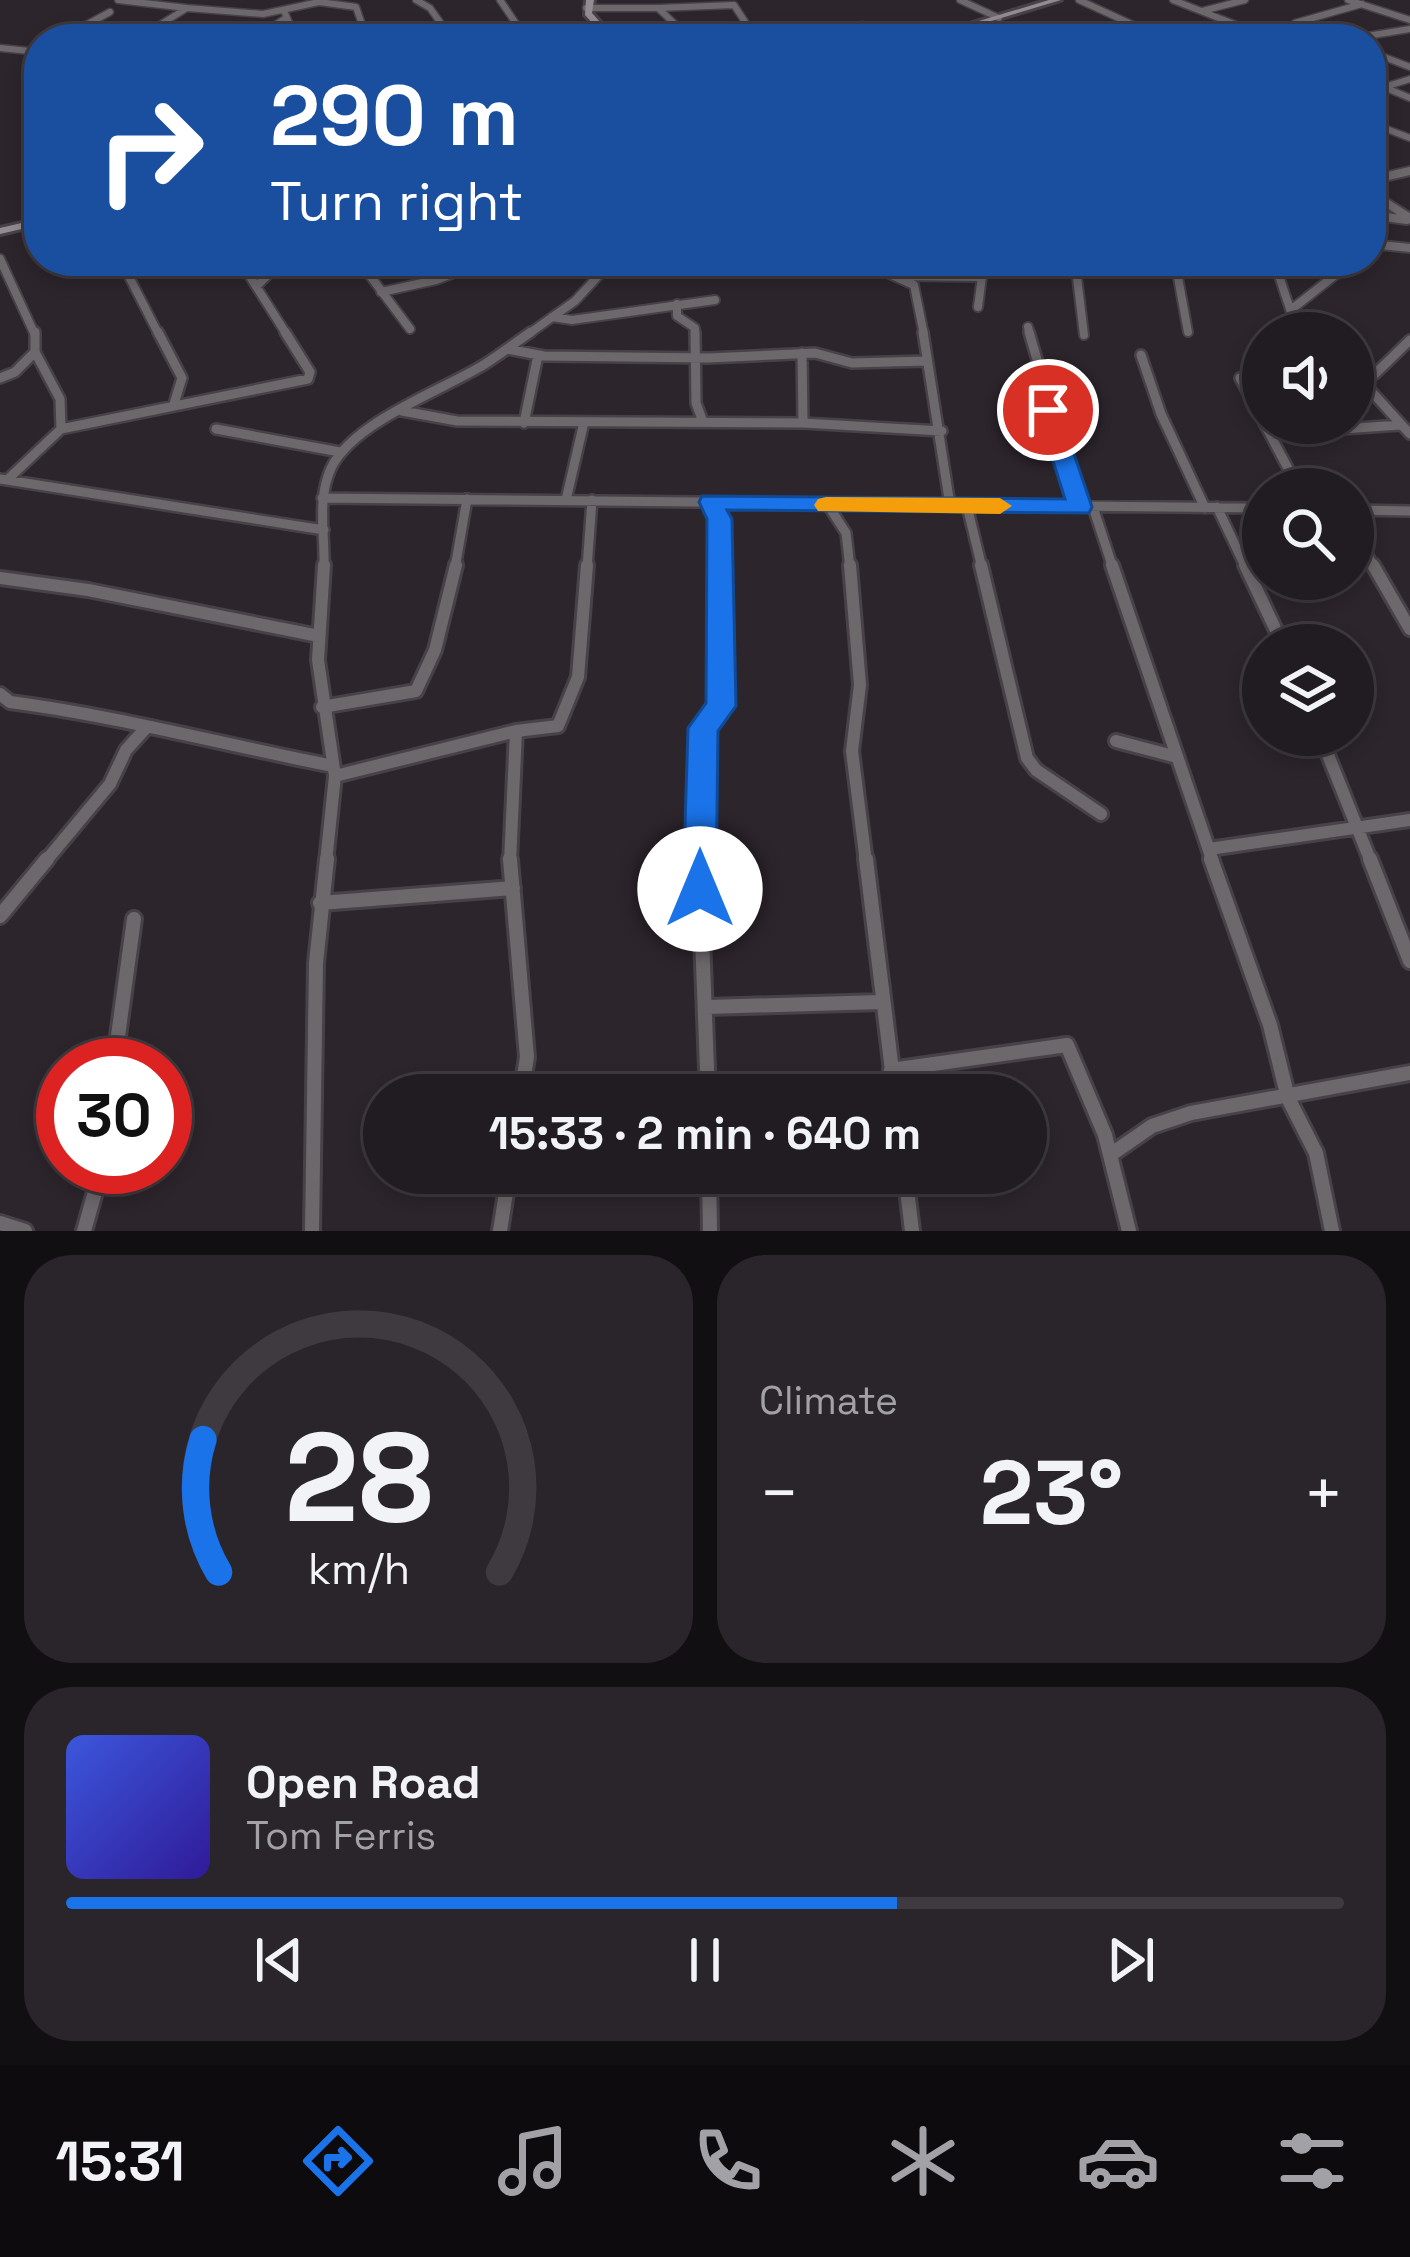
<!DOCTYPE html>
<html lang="en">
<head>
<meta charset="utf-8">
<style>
	:root { --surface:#211c21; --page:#29252a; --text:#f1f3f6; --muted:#a2a1a5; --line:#3e3a3f; --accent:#1a73e8 }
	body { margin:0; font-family:"Space Grotesk",sans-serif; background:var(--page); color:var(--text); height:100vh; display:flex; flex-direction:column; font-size:45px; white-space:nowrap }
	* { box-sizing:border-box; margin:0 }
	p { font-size:39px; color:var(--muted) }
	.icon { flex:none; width:66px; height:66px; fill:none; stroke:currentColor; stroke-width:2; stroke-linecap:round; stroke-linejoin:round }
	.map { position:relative; height:1231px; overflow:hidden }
	.sheet { display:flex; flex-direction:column; gap:24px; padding:24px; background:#120f12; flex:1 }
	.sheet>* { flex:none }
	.hud { position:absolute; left:24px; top:24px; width:1362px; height:252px; border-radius:48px; box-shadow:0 6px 18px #0003,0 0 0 3px var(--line); background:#1a4fa0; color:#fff; overflow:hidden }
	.controls { position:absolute; left:1242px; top:312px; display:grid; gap:24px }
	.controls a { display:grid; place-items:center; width:132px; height:132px; border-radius:50%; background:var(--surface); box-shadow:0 6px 18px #0003,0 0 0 3px var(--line); font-size:60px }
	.speed { position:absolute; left:36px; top:1038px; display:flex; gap:24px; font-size:60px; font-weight:700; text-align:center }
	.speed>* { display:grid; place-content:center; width:156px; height:156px; border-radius:50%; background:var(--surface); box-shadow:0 6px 18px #0003,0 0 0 3px var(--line); line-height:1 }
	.speed .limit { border:18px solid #d22; background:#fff; color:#111 }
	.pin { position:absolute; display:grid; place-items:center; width:102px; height:102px; color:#fff; margin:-51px; border:6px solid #fff; border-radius:50%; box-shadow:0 3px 12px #0007 }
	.me { position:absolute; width:132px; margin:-66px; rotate:0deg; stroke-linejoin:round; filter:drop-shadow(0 0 9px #0008) }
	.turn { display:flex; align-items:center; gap:42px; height:252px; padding:0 48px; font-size:54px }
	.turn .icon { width:156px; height:156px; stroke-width:2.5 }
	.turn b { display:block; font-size:84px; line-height:102px }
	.big { font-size:90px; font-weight:800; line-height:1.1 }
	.sheet .card { flex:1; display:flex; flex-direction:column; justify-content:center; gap:18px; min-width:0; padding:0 42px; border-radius:48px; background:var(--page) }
	.sheet .dial { align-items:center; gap:0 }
	.dial svg { height:312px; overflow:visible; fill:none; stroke:var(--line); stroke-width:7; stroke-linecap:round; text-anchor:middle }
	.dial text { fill:var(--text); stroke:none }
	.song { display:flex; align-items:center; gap:36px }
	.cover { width:144px; height:144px; border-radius:18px; background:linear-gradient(135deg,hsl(230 70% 55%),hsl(250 70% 35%)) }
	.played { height:12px; border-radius:6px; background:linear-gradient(90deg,var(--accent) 65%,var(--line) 65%) }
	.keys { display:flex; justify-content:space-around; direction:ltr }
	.heat { display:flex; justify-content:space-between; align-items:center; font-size:66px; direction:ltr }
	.sheet .tiles { flex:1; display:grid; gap:24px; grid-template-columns:1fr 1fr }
	.card:last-child { grid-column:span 2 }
	.trip { position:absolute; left:363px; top:1074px; width:684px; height:120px; border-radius:60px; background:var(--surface); box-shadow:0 6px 18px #0003,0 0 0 3px var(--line); font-weight:800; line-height:120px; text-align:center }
	.tab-bar { display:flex; height:192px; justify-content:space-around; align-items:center; background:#0d0b0d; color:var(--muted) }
	.tab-bar .icon { width:84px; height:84px }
	.tab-bar .on { color:var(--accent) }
	.tab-bar b { font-size:54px; color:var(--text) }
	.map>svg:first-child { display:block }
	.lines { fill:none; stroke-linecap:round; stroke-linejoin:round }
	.street-far4-casing { stroke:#484148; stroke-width:9 }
	.street-far3-casing { stroke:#484148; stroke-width:12 }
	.street-far2-casing { stroke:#484148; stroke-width:14 }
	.street-far1-casing { stroke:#484148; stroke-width:18 }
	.street-casing { stroke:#484148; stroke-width:20 }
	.secondary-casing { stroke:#484148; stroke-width:6 }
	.street-far4 { stroke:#6c686c; stroke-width:6 }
	.street-far3 { stroke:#6c686c; stroke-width:8 }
	.street-far2 { stroke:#6c686c; stroke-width:9 }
	.street-far1 { stroke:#6c686c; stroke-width:12 }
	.street { stroke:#6c686c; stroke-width:14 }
	.secondary { fill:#928c92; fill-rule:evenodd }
	.route { fill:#1a73e8; stroke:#114b97; stroke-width:3 }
	.slow { fill:#f59e0b }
</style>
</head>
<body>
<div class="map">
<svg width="1410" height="1231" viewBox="0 0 1410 1231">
	<rect width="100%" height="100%" fill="#2c252c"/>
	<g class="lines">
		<defs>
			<path id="street-far4" d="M118,0l69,8
				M416,0l14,8 22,31
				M500,0l17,25
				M960,0l39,18
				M1079,0l85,39
				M1173,0l99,39
				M1348,0l62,20
				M586,8h72l20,19 129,5 14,7
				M658,8l76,-3 17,26
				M1202,11l43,-11
				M285,13l11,26
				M1295,23l67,-19
				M820,37l17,-9 26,-3
				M71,39l2,-7 37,-20
				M137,39l50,-31 76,6 56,-12 37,5 11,32
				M224,39l43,-9 19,-12
				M1349,39l61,-10
				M0,48l39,4
				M1371,52l39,15
				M1384,87l26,11
				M1371,91l39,-12
				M1371,123l39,15"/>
			<path id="street-far3" d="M1371,180l39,-9
				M1371,193l39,25
				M1371,215l36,5
				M1371,244l39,4
				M0,259l35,76
				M121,261l38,74
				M240,261l47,74
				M359,261l51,68
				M882,261l3,11 29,13 10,50
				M1075,261l9,74
				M1175,261l13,71
				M1274,261l24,72
				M905,276l75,1
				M257,286l25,-25
				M381,292l55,-12 50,-19
				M677,304v12l18,12v7
				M978,307l6,-46
				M1292,309l61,-48
				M552,317l20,3 143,-20
				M1028,327l2,8
				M527,335l48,-34 37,-40"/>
			<path id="street-far2" d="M35,332v20l25,47 1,30
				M158,332l24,46 -8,26
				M695,332l1,71 7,19
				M923,332l27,173
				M1029,332l51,175
				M507,349l37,7 164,2 107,-5 37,10 74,-2
				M802,353l1,70
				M1141,355l20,59 44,94
				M0,378l15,-6 20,-20
				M1240,378l23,43
				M1356,379l19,-5 35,-34
				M1360,379l50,55
				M402,411l55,10 346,2 139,8
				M524,423l14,-68
				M1264,423l35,66
				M216,429l124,23
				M1270,434l130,-9
				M0,479l324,51
				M7,480l54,-51 247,-50 2,-7 -25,-40
				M322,498l941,10
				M566,500l18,-78
				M711,502l8,17 1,49
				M828,505l18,28 4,35
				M967,506l15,62
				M1093,507l20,61
				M1217,507l29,61
				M1353,510l57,1
				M1353,530l22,38
				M324,568c1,-31 -6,-63 4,-92 15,-51 114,-85 157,-112 16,-10 31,-22 46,-32
				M455,568l12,-69
				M587,568l5,-68"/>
			<path id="street-far1" d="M324,565l-6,95 17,116 -9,86
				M850,565l10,120 -8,66 14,111
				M981,565l46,193 9,12 65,44
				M1112,565l101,297
				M1245,565l38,80
				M1373,565l37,64
				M0,578l88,12 231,46
				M0,694l10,8c108,14 215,43 323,64
				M322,707l94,-16 19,-41 21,-85
				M1320,735l51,127
				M1116,741l61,16
				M335,776l181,-45 42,-5 20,-49 9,-112
				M1209,849l201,-29
				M45,862l65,-78 16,-34 19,-21
				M510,862l6,-131
				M699,862l4,-134 18,-22 -2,-141"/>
			<path id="street" d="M510,859l17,198 -6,38
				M699,859l9,236
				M866,859l29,236
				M1211,859l59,166 18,73 28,55 16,78
				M1370,859l40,102
				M320,903l193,-15
				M0,916l47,-57
				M707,1007l175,-5
				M114,1065l20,-146
				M891,1070l176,-25 38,90 24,96
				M1113,1153l39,-27 39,-13 219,-40
				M709,1173l1,58
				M905,1173l7,58
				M0,1223l25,8
				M84,1231l18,-64
				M312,1231l4,-268 11,-104
				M500,1231l9,-58"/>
			<path id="secondary" d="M586,0h8l-2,13 23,26h-8l-22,-24z
				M1049,0h12l-130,39h-12z
				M39,219v6l-39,9v-6z"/>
		</defs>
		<!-- street-far4 casing -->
		<use href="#street-far4" class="street-far4-casing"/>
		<!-- street-far3 casing -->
		<use href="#street-far3" class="street-far3-casing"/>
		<!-- street-far2 casing -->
		<use href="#street-far2" class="street-far2-casing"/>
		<!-- street-far1 casing -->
		<use href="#street-far1" class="street-far1-casing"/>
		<!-- street casing -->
		<use href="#street" class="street-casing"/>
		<!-- secondary casing -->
		<use href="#secondary" class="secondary-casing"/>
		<!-- street-far4 -->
		<use href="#street-far4" class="street-far4"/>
		<!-- street-far3 -->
		<use href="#street-far3" class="street-far3"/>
		<!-- street-far2 -->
		<use href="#street-far2" class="street-far2"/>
		<!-- street-far1 -->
		<use href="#street-far1" class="street-far1"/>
		<!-- street -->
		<use href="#street" class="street"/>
		<!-- secondary -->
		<use href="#secondary" class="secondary"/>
	</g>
	<!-- route -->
	<path class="route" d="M1048,403l11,7 33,97 -3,6 -362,-3 5,9 4,187 -18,25 -2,158 -5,11 -11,5 -12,-5 -5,-11 5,-161 18,-25 1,-184 -8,-17 3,-6 363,3 -28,-89z"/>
	<!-- slow -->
	<path class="slow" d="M826,497l174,1 12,8 -12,8 -182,-3 -4,-6 4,-6z"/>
</svg>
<div class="controls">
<a><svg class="icon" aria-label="sound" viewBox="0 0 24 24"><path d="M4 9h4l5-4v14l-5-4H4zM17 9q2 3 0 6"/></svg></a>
<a><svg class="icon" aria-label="search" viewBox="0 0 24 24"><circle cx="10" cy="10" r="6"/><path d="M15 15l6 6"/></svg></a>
<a><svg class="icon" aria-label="layers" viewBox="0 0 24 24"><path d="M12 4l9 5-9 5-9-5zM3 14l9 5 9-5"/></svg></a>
</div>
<div class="speed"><div class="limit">30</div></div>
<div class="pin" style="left:1048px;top:410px;background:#d93025"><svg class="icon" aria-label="arrive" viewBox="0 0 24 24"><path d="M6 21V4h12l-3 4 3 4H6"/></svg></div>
<svg class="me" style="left:700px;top:889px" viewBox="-20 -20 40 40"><circle r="19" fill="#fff"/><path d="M0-13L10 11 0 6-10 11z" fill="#1a73e8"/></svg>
<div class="trip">15:33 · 2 min · 640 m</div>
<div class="hud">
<div class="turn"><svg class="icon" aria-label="right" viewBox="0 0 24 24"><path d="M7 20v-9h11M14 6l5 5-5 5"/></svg><div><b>290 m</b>Turn right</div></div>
</div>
</div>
<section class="sheet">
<div class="tiles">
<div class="card dial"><svg viewBox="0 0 100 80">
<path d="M14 69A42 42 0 1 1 86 69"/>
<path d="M14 69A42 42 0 0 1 10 35" stroke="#1a73e8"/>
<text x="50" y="56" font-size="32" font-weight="700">28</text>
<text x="50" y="72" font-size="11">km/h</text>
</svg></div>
<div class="card"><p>Climate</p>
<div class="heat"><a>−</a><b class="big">23°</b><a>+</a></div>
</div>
<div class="card">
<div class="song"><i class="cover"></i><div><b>Open Road</b><p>Tom Ferris</p></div></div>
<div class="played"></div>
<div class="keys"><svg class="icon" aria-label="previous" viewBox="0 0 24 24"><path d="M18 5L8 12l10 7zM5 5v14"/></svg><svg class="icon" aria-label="pause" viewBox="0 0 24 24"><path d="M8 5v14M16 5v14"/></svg><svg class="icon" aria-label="next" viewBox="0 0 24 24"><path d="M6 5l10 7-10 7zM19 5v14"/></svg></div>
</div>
</div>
</section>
<nav class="tab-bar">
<b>15:31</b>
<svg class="icon on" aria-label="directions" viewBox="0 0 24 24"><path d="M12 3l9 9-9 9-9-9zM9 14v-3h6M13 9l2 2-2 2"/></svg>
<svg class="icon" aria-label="music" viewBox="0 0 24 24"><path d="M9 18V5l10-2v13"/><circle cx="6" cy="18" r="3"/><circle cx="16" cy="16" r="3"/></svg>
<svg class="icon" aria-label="phone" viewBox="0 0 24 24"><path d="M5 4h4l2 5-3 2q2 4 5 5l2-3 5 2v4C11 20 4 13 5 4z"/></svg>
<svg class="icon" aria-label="climate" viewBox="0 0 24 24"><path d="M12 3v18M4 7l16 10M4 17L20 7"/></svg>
<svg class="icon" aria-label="car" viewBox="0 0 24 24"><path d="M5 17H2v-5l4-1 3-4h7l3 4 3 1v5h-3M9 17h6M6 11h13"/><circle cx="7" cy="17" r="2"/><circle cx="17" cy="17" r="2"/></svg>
<svg class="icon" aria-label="filters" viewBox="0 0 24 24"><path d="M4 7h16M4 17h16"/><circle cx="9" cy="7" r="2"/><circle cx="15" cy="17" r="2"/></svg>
</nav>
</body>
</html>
